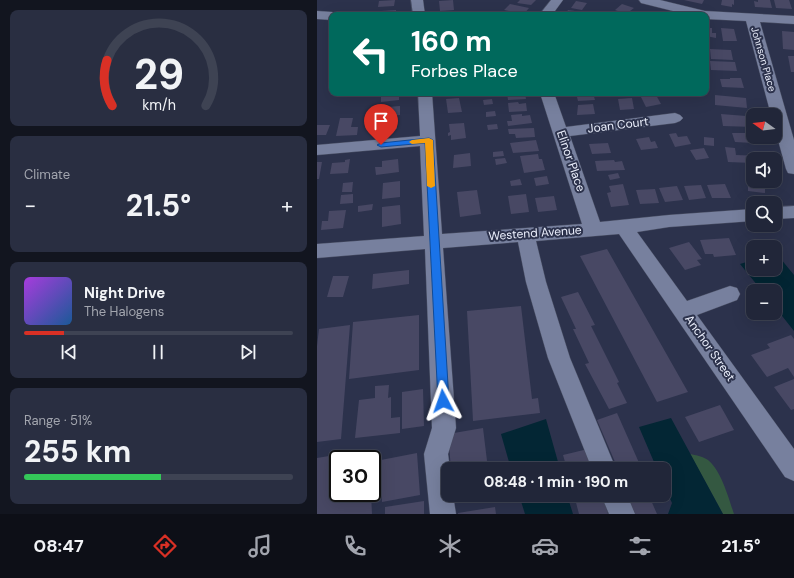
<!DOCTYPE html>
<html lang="en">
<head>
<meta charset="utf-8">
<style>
	:root { --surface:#212639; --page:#292e41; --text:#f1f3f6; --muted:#a2a5ae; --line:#3e4353; --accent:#d93025 }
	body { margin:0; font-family:"DM Sans",sans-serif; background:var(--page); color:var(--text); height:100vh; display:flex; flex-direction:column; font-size:15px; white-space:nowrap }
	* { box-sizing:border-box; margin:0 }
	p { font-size:13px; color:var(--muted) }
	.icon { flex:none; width:22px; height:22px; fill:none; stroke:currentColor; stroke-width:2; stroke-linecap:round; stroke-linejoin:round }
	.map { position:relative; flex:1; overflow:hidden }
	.sheet { display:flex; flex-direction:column; gap:10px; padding:10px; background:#12151f; width:317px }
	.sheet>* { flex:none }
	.guide { position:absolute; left:12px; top:12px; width:380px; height:84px; border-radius:8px; box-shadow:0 4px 16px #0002,0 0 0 1px var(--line); background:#00695c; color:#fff; overflow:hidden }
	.needle { width:26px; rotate:285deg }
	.buttons { position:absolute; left:429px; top:108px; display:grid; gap:8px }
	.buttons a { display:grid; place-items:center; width:36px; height:36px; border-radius:8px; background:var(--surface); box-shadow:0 4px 16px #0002,0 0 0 1px var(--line); font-size:20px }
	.speed { position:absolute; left:12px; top:450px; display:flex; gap:8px; font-size:20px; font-weight:700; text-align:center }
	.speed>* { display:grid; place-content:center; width:52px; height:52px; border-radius:50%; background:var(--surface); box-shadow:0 4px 16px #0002,0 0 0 1px var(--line); line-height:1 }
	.speed .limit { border:2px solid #111; border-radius:6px; background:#fff; color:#111 }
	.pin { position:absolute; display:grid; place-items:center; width:34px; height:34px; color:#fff; margin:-41px -17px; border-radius:50% 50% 50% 0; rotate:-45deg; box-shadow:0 0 4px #0007 }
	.pin .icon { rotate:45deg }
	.me { position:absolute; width:44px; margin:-22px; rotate:356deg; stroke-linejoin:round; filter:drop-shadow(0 0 3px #0008) }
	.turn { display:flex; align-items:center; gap:14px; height:84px; padding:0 16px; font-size:18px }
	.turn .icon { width:52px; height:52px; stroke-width:2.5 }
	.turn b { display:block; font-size:28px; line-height:34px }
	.big { font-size:30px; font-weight:700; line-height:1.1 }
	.sheet .tile { flex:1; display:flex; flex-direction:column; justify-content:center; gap:6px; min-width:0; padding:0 14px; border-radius:8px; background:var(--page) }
	.sheet .dial { align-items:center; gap:0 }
	.dial svg { height:104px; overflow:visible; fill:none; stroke:var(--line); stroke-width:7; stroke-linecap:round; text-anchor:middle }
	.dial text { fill:var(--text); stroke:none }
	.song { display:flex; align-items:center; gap:12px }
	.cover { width:48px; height:48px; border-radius:6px; background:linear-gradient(135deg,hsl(280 70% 55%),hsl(210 70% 35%)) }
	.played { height:4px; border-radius:2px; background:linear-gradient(90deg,var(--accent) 15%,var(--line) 15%) }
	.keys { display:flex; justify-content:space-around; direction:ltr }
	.heat { display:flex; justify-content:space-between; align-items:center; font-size:22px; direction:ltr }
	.charge { height:6px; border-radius:3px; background:linear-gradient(90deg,#34c759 51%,var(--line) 0) }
	.trip { position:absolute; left:124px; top:462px; width:230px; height:40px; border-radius:8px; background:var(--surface); box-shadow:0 4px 16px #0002,0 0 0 1px var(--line); font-weight:700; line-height:40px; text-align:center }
	.tab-bar { display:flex; height:64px; justify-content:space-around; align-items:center; background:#0d0f17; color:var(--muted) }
	.tab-bar .icon { width:28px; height:28px }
	.tab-bar .on { color:var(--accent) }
	.tab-bar b { font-size:18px; color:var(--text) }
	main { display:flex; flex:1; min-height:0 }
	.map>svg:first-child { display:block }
	.green { fill:#345841 }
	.water { fill:#032634 }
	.building { fill:#484864 }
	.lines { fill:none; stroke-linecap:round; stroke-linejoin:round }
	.minor-casing { stroke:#484d62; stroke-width:1 }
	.minor { fill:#77809e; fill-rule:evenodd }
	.route { fill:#1a73e8; stroke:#114b97 }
	.slow { fill:#f59e0b }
	.labels { text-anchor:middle; stroke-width:4; stroke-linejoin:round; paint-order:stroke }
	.far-street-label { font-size:10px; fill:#ebeffc; stroke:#2c324c }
	.street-label { font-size:12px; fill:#ebeffc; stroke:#2c324c }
</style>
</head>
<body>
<main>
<section class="sheet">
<div class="tile dial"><svg viewBox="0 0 100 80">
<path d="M14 69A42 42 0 1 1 86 69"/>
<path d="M14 69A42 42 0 0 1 10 34" stroke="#d93025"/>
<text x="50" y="56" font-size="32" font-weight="700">29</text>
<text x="50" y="72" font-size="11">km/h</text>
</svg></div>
<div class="tile"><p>Climate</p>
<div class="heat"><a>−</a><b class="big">21.5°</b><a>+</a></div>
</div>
<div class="tile">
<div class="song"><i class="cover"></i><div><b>Night Drive</b><p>The Halogens</p></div></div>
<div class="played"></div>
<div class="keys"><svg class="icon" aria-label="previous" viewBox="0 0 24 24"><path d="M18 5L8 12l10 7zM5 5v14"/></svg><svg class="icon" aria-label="pause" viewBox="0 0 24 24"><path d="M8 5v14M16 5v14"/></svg><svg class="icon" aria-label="next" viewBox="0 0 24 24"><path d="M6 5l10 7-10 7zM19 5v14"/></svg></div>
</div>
<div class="tile"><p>Range · 51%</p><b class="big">255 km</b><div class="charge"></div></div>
</section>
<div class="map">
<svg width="477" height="514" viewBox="0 0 477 514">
	<rect width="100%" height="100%" fill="#2c324c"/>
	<!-- green -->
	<path class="green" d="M373,454c6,1 14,3 18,6 13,10 21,39 26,54h-11z"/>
	<!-- water -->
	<path class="water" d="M459,253l18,22v56l-19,-24v-16h-13l-22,-27 13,-4v9h22z
		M354,418l52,96h-55l4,-11 -8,-18v-16h-7l-18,-42z
		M229,419l14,50h-49l-10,-35z
		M202,495h48l6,19h-48z"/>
	<!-- building -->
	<path class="building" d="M78,0l-1,6 -16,1 1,-6z
		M136,0l1,10 -14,1 -1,-10z
		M203,0h16l-5,5 -14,-2z
		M367,0h20l-2,4z
		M405,0h12v5l-2,-1v3l-11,-2z
		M441,0h12l2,8 -17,-1 -1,-6 4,1z
		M457,0h15l3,9 -16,-1z
		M259,1l11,2 -5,7 -11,-2z
		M193,4l19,4 -5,6 -20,-4z
		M305,4l12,4 -8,6 -11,-4z
		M79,10v5h-16l1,-4z
		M251,10l14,2 -1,3h-16z
		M389,28h6v5h4v5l-10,-2z
		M404,28l13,1 3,12h-14z
		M465,31l12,1v18l-11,-1z
		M393,49l21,1 2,10 -22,-1z
		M471,56h6v16h-3z
		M393,61l25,1 2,9 -26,-1z
		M413,78h11l3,10 -22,-1 -2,-8h10z
		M64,93h18v7l-18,2z
		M190,93h18l1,6 -18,1z
		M253,93h23l2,7 -17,1 -1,-4h-7z
		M339,95l5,9 -15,3 -5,-10z
		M398,95l31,3 1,10 -32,-3z
		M142,98l3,14 -14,1 -2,-14z
		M315,98l2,11 -14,1 -2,-11z
		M175,99l1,5 -9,1 -1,-5z
		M201,102l1,2 7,-1 1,8 -18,1 -1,-9z
		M276,104l2,10 -18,1 1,-10z
		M83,106v9l-26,3 1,-10z
		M178,111l1,5 -10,1v-5z
		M205,114v2l8,-1 2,8 -24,3 -1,-5h5l-1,-6z
		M404,114l25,2 1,3h5l1,8 -30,-1z
		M23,118h13l-2,9h7l-1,8 -21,1z
		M80,120v9l-25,3v-9z
		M147,123l2,15 -15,2v-5l-3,1v-3l2,-1 -1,-8z
		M180,124l1,5 -10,1 -1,-5z
		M0,125h13l-4,10h-9z
		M217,128l1,9 -19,1 -1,-4h-6l-1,-5z
		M359,133l2,4 9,-1 4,8 -16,3 -6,-13z
		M415,133h18l3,10 -18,-1z
		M332,137l2,5 4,-1 3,7 -17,2 -5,-11z
		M387,137l10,1v8l-10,-1z
		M219,140l3,11 -26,2 -3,-10z
		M291,143l3,10 -19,1 -3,-10z
		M408,147l10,1 1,7 26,1 1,3h-10v4l-25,-1z
		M387,148l5,10 -13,2 -6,-10z
		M186,151l1,5 -11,1v-5z
		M153,153l1,13 -18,2 1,-13z
		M221,154l1,5h3l3,11 -21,3 -4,-17z
		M188,158l2,5 -11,2 -1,-6z
		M33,159l-2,14 -18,1 2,-11 13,-1v-2z
		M81,159l1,13 -23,3 -1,-8h7v-6z
		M297,160l1,2 7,-1 3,9 -28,1 -2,-10z
		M0,162h5l-3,17h-2z
		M301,173l2,5 -10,2 -2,-5z
		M230,176l2,8 -13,2 -2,-8z
		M431,177h5v4h12v12l-17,-2z
		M203,179l2,6 -11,1 -1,-5z
		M83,181v16l-18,2 1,-16z
		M36,182l-1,10h-10l1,-9z
		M306,184l6,21 -18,2 -4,-14 4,-1 -2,-6z
		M408,184l6,14h-19l-5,-13z
		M384,185l5,13 -17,2 -5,-14z
		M360,186l6,14 -18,2 -6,-14z
		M338,189l4,14 -19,1 -4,-14z
		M160,190l4,24 -21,3 -3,-25z
		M36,194v9l-13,1 1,-9z
		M209,194l3,18 -18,2 -3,-18z
		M237,196l3,14 -19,2 -3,-14z
		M56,204l-1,6 -14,2v-6z
		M83,205l1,19 -19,3v-20z
		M29,210l-3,18 -22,2 1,-9h6l1,-10z
		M412,238l7,17 -22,2 -1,-3h-8l-5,-14z
		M372,242l13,17 -5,1 4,5 -16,5 -16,-22z
		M290,249l81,143 -31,10 -77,-146z
		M92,270v14l-37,5 1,-15z
		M16,276h16l-6,21h-16z
		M261,292l17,33 -4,1 28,56 -2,1 10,20 -18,6 -24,-45 4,-1 -16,-34h3l-15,-32z
		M204,306l11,93 6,-1 2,15 -67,8 -6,-110z
		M102,315v55l-70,9 4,-57z
		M33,325l-9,114 -24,3v-96l2,-17z
		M474,335l3,4v38l-6,-9 -21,9 -16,-22 19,-7 -3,-4z
		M477,379v30l-3,1 -17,-23z
		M72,385l-1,13 3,-1v21l9,-1v16l-45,5 4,-38 16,-2v-12z
		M106,389l1,37 -22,3v-37z
		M403,405l14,25 -35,12 -14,-25z
		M300,413l23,52 3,-1 2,5h-27l-21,-49z
		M166,428l5,41h-37l-3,-35z
		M271,449l6,20h-27l-4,-14z
		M100,453l3,42 -38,7 -1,-42z
		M18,455v6l3,-1v33h33l1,21h-55v-56z
		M136,495h30v1l-30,5z
		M257,495h28l6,19h-29z
		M310,495h30l-7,3 7,16h-31l-3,-8 8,-3z
		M107,501v13h-39v-7z
		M178,507l1,7h-38v-1z"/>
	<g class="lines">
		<defs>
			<path id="minor" d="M94,0h12l2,15h-12z
				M234,0h12l-11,15h-13z
				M322,0h21l45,11 89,5v8l-34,-2 34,118v34l-6,-1 -2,-4 -11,-40v-14h-4l-25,-94 -40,-2v-4h-17l-48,-12z
				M0,11l15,1 6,3h-6v5l-15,-1z
				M101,93h14l10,141 140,-10 -42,-131h14l12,34 109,-14 5,2 3,3 -3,3 -5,2 -105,13 30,86 69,-7 84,-6v12l-84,6 -32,5 50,69 43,-15 7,2 3,6 -3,6 -40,15 97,134v32l-9,-4 -166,-243 -83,7 10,41 24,76 46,111h-24l-44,-111 -22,-76 -8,-40 -75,6 13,180 -8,26 2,15h-2v26h5l3,19h-26l-6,-60 8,-26 -7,-179 -108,9v-14l107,-8 -4,-90 -103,9v-10l103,-9z
				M477,206v12l-19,1v-12z
				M284,495h26l8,19h-26z"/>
		</defs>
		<!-- minor casing -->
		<use href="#minor" class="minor-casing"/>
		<!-- minor -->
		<use href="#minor" class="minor"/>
	</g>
	<!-- route -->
	<path class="route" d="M112,138l4,2 16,261 -2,3 -4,2 -4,-2 -1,-3 -13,-258 -44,4 -4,-2 4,-2z"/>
	<!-- slow -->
	<path class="slow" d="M112,138l4,2 2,46 -4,2 -4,-2 -2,-43 -13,1 -3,-2 3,-2z"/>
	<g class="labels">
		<!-- far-street labels -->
		<g class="far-street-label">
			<text transform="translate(447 59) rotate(74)" y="4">Johnson Place</text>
		</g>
		<!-- street labels -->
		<g class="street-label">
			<text transform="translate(301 125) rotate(-7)" y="4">Joan Court</text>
			<text transform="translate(254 161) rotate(71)" y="4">Elinor Place</text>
			<text transform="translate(218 233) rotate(-4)" y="4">Westend Avenue</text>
			<text transform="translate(393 348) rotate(55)" y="4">Anchor Street</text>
		</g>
	</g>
</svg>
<div class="buttons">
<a><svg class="needle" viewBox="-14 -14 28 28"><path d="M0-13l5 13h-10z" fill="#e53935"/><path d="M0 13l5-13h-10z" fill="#a2a5ae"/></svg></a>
<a><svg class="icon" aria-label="sound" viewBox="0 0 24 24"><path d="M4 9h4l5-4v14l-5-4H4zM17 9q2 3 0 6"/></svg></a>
<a><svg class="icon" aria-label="search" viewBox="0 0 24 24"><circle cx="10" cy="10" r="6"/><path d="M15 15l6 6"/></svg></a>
<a>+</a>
<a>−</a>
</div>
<div class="speed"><div class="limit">30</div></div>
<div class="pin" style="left:64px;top:145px;background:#d93025"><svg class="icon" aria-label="arrive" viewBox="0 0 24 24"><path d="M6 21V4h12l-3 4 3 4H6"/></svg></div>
<svg class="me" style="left:126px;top:401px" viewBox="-20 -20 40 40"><path d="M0-17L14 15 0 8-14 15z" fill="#1a73e8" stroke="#fff" stroke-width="4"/></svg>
<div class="trip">08:48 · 1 min · 190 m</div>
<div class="guide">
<div class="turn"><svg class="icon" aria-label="left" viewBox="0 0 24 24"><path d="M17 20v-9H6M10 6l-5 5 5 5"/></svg><div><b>160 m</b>Forbes Place</div></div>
</div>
</div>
</main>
<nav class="tab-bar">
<b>08:47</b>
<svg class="icon on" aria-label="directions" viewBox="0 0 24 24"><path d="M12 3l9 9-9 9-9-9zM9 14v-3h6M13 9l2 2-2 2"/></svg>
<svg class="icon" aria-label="music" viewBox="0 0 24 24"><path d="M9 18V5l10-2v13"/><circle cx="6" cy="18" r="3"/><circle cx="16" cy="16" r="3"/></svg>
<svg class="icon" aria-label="phone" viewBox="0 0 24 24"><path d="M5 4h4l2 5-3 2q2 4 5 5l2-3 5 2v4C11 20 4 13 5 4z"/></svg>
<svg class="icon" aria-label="climate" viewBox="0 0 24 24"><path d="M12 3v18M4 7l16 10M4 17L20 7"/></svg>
<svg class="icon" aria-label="car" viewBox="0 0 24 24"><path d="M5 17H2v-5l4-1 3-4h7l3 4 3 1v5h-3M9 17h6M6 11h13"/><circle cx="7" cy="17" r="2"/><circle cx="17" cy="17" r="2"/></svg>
<svg class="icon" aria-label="filters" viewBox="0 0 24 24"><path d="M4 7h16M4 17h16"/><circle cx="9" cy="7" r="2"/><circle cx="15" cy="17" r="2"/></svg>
<b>21.5°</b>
</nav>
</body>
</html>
